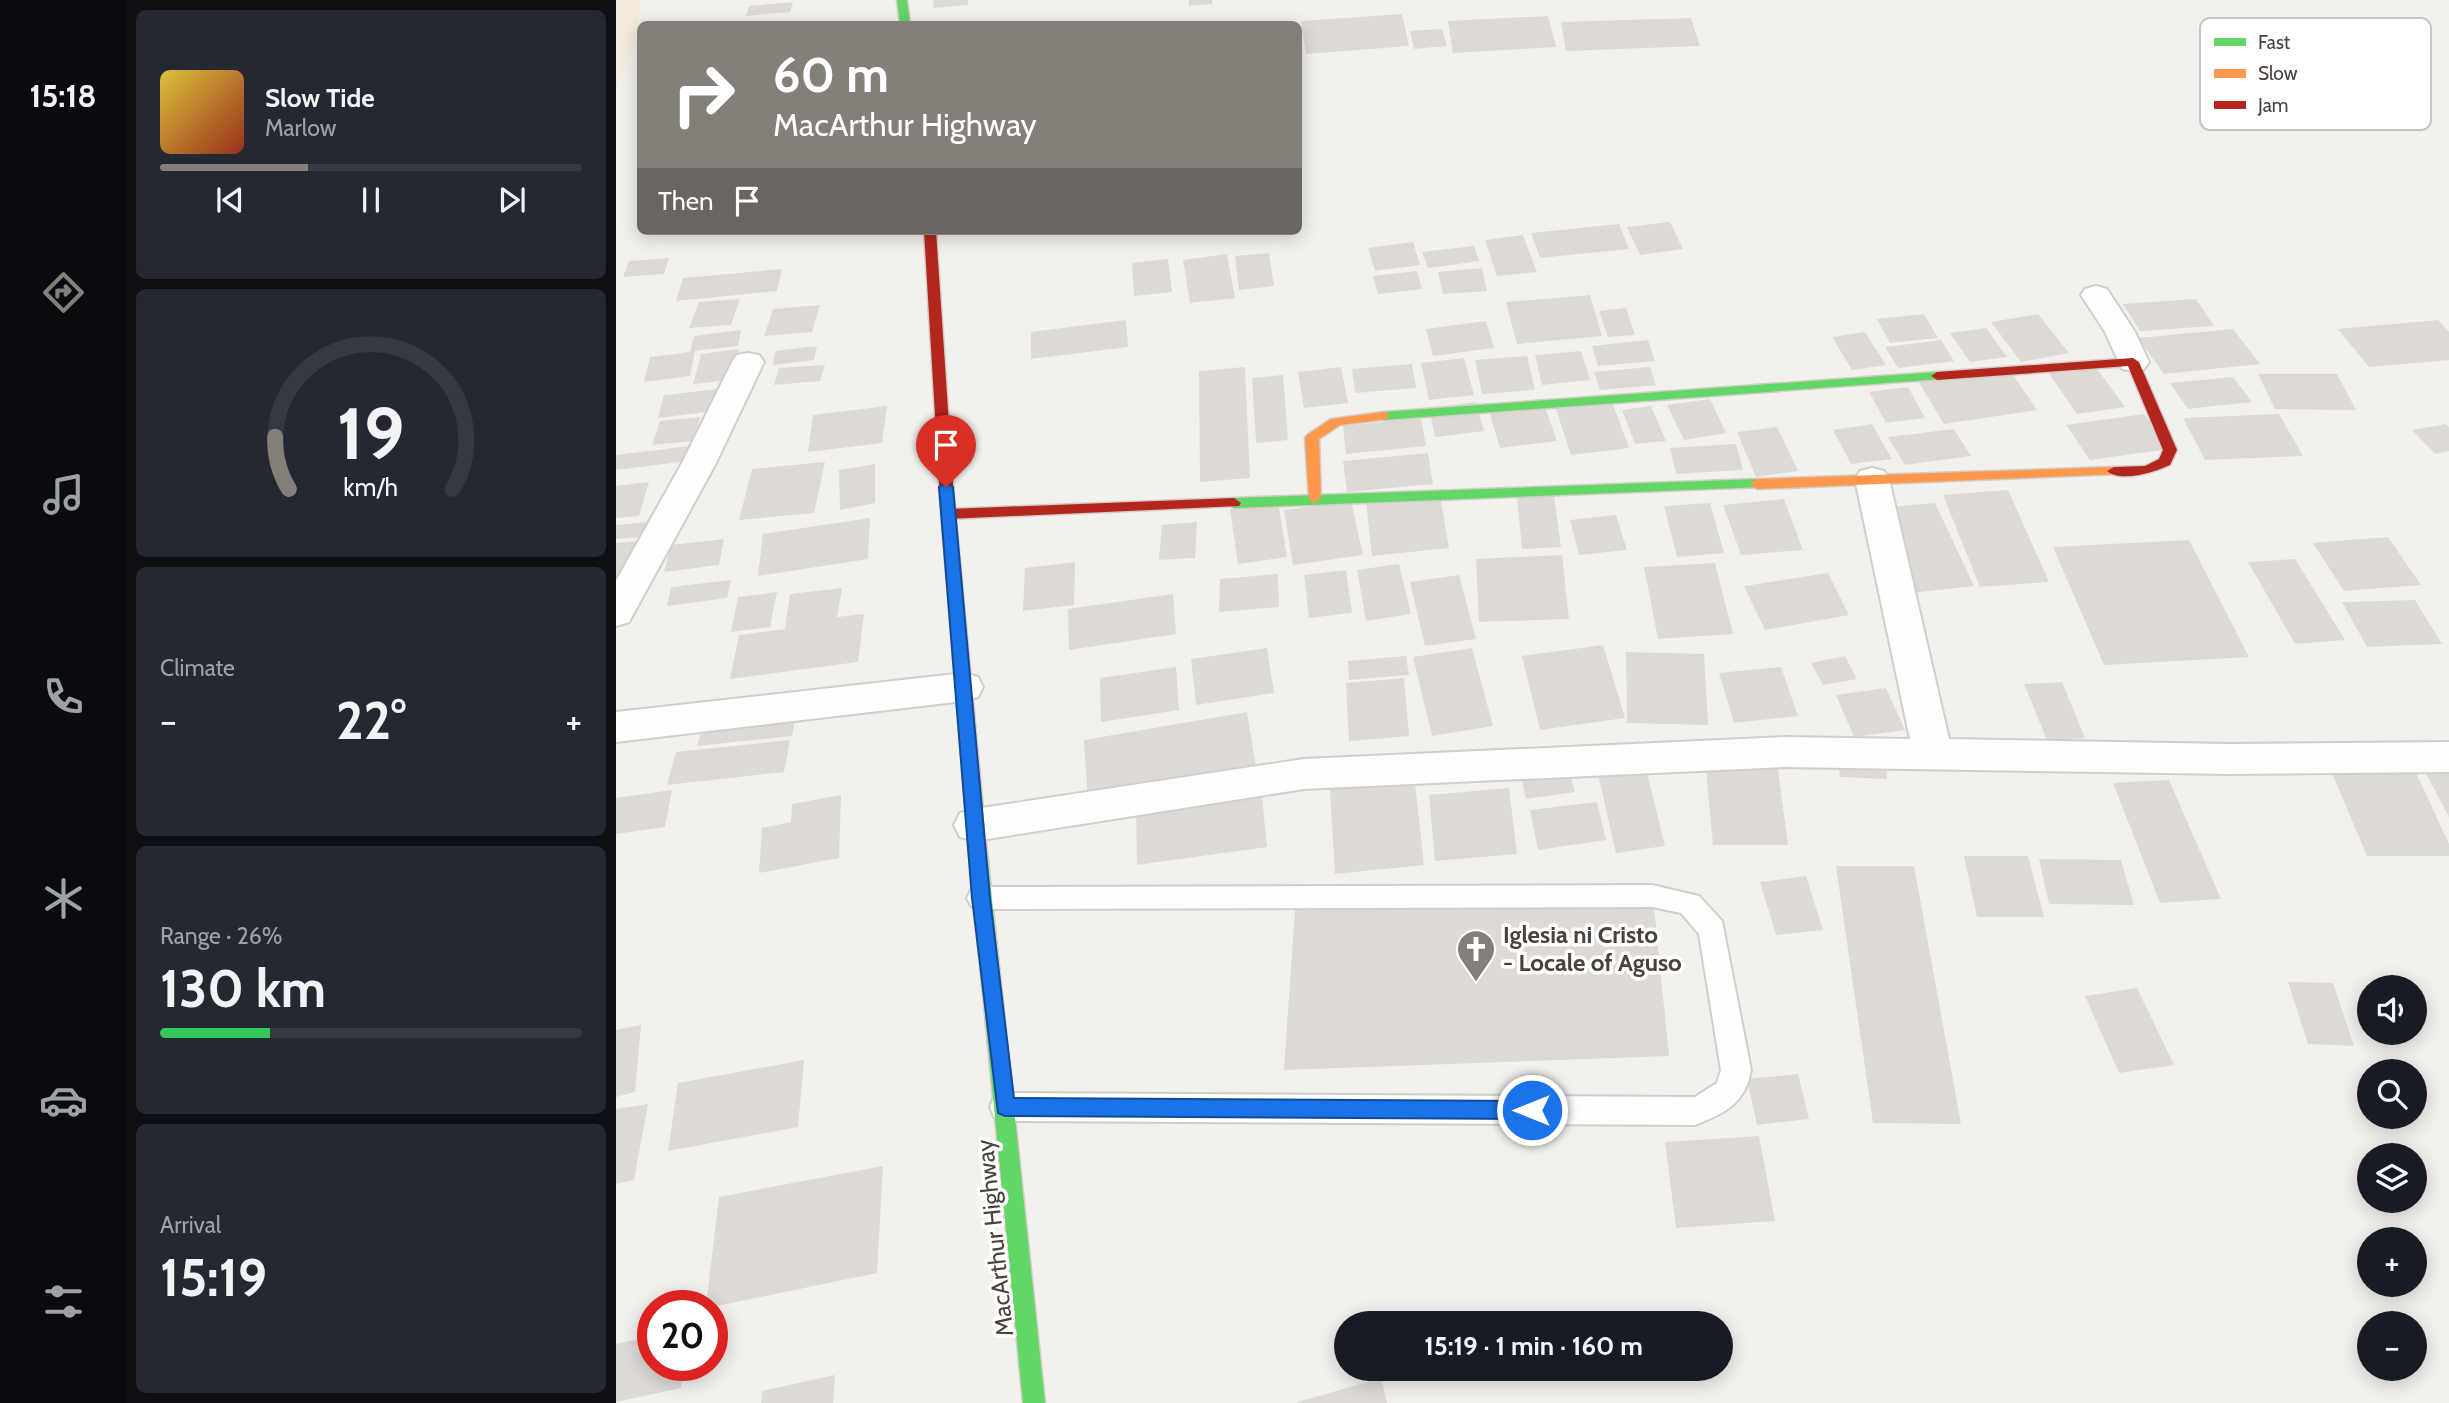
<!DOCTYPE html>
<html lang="en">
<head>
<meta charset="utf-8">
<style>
	:root { --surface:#171b24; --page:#242831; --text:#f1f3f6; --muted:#9ea1a6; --line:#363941; --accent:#847f79 }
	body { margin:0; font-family:Cabin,sans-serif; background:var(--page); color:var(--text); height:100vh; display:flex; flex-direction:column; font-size:26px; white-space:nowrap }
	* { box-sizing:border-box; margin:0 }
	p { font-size:23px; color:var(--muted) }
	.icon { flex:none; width:38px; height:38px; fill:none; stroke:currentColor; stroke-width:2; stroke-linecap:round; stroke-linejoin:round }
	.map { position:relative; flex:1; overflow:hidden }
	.side { display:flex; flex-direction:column; gap:10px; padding:10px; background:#0d0f14; width:490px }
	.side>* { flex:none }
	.banner { position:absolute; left:21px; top:21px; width:665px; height:214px; border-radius:10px; box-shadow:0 4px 18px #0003; background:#847f79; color:#fff; overflow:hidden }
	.fabs { position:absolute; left:1741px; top:975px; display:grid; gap:14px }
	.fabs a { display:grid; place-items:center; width:70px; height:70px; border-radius:50%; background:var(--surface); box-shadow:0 4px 18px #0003; font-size:35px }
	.speed { position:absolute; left:21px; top:1290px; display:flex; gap:14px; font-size:35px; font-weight:700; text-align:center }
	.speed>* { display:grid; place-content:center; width:91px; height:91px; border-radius:50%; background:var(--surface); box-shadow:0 4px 18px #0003; line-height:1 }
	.speed .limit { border:10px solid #d22; background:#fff; color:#111 }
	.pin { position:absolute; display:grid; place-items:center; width:60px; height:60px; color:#fff; margin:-72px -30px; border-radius:50% 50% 50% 0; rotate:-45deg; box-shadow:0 0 7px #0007 }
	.pin .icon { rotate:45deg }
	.me { position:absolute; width:77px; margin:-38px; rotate:270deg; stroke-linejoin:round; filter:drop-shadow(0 0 5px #0008) }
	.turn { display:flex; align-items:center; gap:24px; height:147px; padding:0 21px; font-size:32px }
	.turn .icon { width:91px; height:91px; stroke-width:2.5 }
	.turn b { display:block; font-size:49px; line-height:60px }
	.then { display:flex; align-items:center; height:66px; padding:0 21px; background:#0003; gap:14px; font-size:26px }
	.big { font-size:52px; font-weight:800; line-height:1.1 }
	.side .card { flex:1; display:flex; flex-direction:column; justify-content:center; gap:10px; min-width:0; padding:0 24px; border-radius:10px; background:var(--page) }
	.side .dial { align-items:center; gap:0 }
	.dial svg { height:182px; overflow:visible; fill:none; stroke:var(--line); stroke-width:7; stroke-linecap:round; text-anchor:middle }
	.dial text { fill:var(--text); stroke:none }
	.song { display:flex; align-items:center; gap:21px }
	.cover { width:84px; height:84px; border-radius:10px; background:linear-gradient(135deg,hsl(50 70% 55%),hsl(10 70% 35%)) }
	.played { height:7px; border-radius:4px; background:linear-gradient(90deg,var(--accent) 35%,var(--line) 35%) }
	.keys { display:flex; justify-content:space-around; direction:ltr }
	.heat { display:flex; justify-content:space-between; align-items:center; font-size:38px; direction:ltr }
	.charge { height:10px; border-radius:5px; background:linear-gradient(90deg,#34c759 26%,var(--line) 0) }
	.trip { position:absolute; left:718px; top:1311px; width:399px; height:70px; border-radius:35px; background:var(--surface); box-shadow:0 4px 18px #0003; font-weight:800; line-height:70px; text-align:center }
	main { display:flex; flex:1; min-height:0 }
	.menu { display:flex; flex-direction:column; width:126px; justify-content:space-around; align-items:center; background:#090b0e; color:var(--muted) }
	.menu .icon { width:49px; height:49px }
	.menu .current { color:var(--accent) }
	.menu b { font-size:32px; color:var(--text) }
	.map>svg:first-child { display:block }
	.sand { fill:#f5ecdb }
	.building { fill:#dddad6 }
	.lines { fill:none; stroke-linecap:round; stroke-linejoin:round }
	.lane-casing { stroke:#d1cfcc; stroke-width:4 }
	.street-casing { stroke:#d1cfcc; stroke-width:4 }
	.fast-casing { stroke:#d3cec6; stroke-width:3 }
	.slow-casing { stroke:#d3cec6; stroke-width:3 }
	.jam-casing { stroke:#d3cec6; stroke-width:3 }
	.lane { fill:#fdfdfc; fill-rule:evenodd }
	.street { fill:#fdfdfc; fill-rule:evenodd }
	.fast { fill:#63d668; fill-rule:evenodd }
	.slow { fill:#ff974d; fill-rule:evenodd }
	.jam { fill:#b3261e; fill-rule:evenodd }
	.route { fill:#1a73e8; stroke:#114b97; stroke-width:2 }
	.labels { text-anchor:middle; stroke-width:7; stroke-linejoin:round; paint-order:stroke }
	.poi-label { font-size:24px; font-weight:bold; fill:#49413a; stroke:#fff; text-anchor:start }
	.street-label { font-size:24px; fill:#49413a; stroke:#fff }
	.key { fill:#fff; stroke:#c8c6c4; stroke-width:2 }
	.key-label { font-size:19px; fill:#49413a }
</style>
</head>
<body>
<main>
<nav class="menu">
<b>15:18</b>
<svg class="icon current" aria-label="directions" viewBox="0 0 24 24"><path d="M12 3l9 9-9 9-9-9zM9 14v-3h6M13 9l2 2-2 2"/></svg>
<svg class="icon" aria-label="music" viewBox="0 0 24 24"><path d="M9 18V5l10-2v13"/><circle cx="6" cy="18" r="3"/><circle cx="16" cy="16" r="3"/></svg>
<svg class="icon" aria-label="phone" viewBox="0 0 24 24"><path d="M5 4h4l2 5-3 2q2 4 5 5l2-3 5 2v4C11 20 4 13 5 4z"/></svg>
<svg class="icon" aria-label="climate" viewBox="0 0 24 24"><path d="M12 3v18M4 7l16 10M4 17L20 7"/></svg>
<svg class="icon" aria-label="car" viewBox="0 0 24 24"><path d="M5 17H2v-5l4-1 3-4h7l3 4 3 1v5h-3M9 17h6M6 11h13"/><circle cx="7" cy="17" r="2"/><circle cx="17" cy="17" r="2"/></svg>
<svg class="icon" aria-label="filters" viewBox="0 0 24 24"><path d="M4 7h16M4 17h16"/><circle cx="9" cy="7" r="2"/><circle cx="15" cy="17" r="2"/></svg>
</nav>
<section class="side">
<div class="card">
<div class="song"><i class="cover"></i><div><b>Slow Tide</b><p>Marlow</p></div></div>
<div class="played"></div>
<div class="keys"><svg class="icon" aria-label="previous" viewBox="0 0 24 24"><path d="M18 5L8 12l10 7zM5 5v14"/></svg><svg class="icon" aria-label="pause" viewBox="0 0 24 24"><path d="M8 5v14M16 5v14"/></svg><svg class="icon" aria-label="next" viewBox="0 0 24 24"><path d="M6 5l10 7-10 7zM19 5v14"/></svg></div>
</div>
<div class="card dial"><svg viewBox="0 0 100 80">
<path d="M14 69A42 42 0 1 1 86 69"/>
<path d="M14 69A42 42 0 0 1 8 46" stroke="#847f79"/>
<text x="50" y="56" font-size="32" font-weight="700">19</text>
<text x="50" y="72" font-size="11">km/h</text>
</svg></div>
<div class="card"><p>Climate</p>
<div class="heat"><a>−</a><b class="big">22°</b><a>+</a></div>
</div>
<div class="card"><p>Range · 26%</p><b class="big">130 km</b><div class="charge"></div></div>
<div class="card"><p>Arrival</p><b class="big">15:19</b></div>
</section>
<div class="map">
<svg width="1833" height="1403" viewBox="0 0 1833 1403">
	<rect width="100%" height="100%" fill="#f3f1ee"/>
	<!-- sand -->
	<path class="sand" d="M0,0h25l-6,41 -19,48z"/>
	<!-- building -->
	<path class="building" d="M318,0h34v5l-35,3z
		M573,0h23l1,4 -24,2z
		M177,2l-3,10 -44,4 3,-10z
		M786,14l7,32 -103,8 -5,-33z
		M932,16l8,31 -103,6 -5,-32z
		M1075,18l9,28 -134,5 -5,-29z
		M826,29l5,17 -33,3 -4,-18z
		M1054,222l13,27 -43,6 -13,-28z
		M1003,224l10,25 -89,9 -9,-25z
		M907,235l14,37 -40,4 -12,-36z
		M797,242l7,23 -45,6 -7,-23z
		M858,246l5,15 -51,7 -6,-16z
		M653,253l5,33 -35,4 -4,-34z
		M611,254l8,44 -45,5 -7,-43z
		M53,258l-5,16 -41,3 6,-16z
		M552,259l4,33 -38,4 -2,-33z
		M866,268l5,23 -44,3 -5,-22z
		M166,269l-5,22 -101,10 7,-23z
		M801,271l5,18 -44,5 -5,-18z
		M974,295l12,41 -85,8 -11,-42z
		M124,299l-9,26 -42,3 10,-26z
		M1580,299l18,27 -74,5 -17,-27z
		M204,305l-8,27 -48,4 9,-27z
		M1010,308l9,27 -27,2 -9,-26z
		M1308,314l14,24 -48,5 -13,-24z
		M1422,314l31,39 -48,9 -30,-40z
		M510,320l2,27 -97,12v-27z
		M1822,320l11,12v28l-80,7 -31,-38z
		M870,321l8,27 -61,8 -7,-27z
		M1370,328l21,29 -37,5 -20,-29z
		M1617,329l27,35 -96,10 -26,-36z
		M125,330l-3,16 -43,5 -5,25 -46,6 6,-25 40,-5 4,-16z
		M1249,332l21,33 -34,5 -20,-33z
		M1032,340l7,21 -57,5 -6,-20z
		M1325,340l13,21 -56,7 -13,-21z
		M201,346l-3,14 -41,5 2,-14z
		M123,349l-7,31 -39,4 8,-30z
		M965,351l9,29 -48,5 -7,-30z
		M911,356l8,34 -53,4 -7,-34z
		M848,358l10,37 -45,5 -8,-37z
		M796,364l4,24 -61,5 -3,-24z
		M209,365l-5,16 -46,4 5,-17z
		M1479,366l30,41 -48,7 -29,-42z
		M629,367l5,111 -50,4 -1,-111z
		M725,367l7,36 -44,5 -6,-36z
		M1034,367l6,18 -56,5 -6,-18z
		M1393,369l28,41 -93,14 -26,-43z
		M1642,374h79l19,36 -81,-1z
		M667,375l5,65 -32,3 -4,-65z
		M1617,377l19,25 -64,7 -18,-26z
		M1292,387l17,31 -39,5 -17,-31z
		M103,389l-5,22 -56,7 6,-23z
		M994,396l19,52 -58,7 -17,-52z
		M1094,399l16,34 -42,7 -17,-35z
		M860,402l8,29 -49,6 -6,-29z
		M928,404l13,37 -57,7 -11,-37z
		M271,406l-5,37 -74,9 5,-37z
		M1035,406l15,35 -31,3 -13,-34z
		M1528,414l25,35 -79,11 -24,-35z
		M1663,414l24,42 -98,4 -22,-42z
		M84,417l-7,24 -41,4 8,-24z
		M805,418l5,28 -80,8 -3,-28z
		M1256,424l20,35 -41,5 -18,-34z
		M1830,424l3,3v24l-14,3 -23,-24z
		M1161,427l21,44 -42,6 -19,-45z
		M1338,429l17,27 -66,9 -17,-28z
		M1120,444l7,26 -67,4 -6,-26z
		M74,446l-3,15 -71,9v-15z
		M812,453l5,31 -86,8 -4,-31z
		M209,462l-11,51 -75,7 13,-51z
		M259,464v39l-35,7 -1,-40z
		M33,482l-10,34 -23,2v-32z
		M1392,490l41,92 -69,5 -37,-92z
		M824,495l9,53 -77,8 -6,-54z
		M938,496l7,51 -39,2 -5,-51z
		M1168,499l19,51 -62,5 -18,-50z
		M735,501l12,54 -70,10 -9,-55z
		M662,502l9,55 -49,7 -8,-55z
		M1094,503l14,50 -47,4 -13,-51z
		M1319,503l39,83 -63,7 -36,-85z
		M1000,515l11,35 -48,5 -9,-35z
		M254,518l-2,41 -110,17 5,-42z
		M43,521l-4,15 -39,3v-14z
		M581,522l-2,36 -36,2 3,-35z
		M1772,537l33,48 -77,6 -31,-48z
		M108,539l-5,26 -55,7 7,-27z
		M1573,540l60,117 -145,8 -51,-118z
		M28,541l-13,33 -15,2v-33z
		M946,555l7,64 -90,3 -3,-63z
		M1679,559l50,81 -50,4 -47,-82z
		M459,562l-1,43 -51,6 2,-43z
		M1099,563l18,71 -75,5 -14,-72z
		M783,564l12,50 -45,7 -9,-51z
		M730,570l6,43 -43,5 -5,-43z
		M1212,573l21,42 -84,15 -21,-44z
		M662,574l1,33 -60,5 1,-33z
		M843,575l17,64 -51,7 -15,-64z
		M115,580l-4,18 -60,8 4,-19z
		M226,588l-5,29 27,-3 -6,48 -128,17 9,-44 46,-6 5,-35z
		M161,592l-7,35 -39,5 7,-35z
		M557,594l3,40 -107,16 -1,-41z
		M1799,600l27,44 -75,3 -25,-45z
		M987,645l22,73 -85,12 -18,-74z
		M651,648l7,45 -78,12 -5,-46z
		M856,648l21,78 -61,10 -19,-79z
		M1010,652l78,2 4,71 -81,-2z
		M790,656l3,19 -60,5 -1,-19z
		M1229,656l12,23 -34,6 -12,-22z
		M560,667l3,43 -78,12 -1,-44z
		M1165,667l17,49 -64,7 -15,-50z
		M788,678l5,58 -60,5 -3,-58z
		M1446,682l23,56 -38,2 -23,-56z
		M1270,688l19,42 -51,7 -18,-42z
		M182,705l-6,31 -95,10 9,-31z
		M631,712l10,60 -169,30 -4,-62z
		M174,740l-6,32 -117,13 9,-33z
		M1222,762l48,1 1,16 -47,-2z
		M797,765l11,100 -89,9 -6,-100z
		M1713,766h84l36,78v12h-82z
		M1833,767v50l-26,-49z
		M1030,769l19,77 -49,7 -18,-79z
		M1090,769h72l10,76h-75z
		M953,770l6,22 -49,7 -5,-22z
		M1553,780l52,119 -61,4 -47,-120z
		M645,787l6,60 -130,18 -1,-61z
		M893,788l8,66 -82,7 -6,-66z
		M56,790l-7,37 -49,7v-36z
		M225,795l-2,63 -80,15 3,-45 29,-6 1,-18z
		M981,802l9,38 -68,10 -8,-40z
		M1348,856h64l16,61h-67z
		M1423,859l82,1 13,45 -85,-1z
		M1220,866h78l47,258 -88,-1z
		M1190,876l17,54 -47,5 -16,-53z
		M1037,897l16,159 -385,14 11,-160z
		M1672,982l45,1 21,63 -46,-2z
		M1521,988l37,77 -55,8 -34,-77z
		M25,1025l-6,67 -19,5v-67z
		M188,1060l-6,67 -130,24 10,-68z
		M1182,1074l11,45 -52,6 -10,-46z
		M32,1104l-14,76 -18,4v-75z
		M1143,1136l16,85 -99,7 -11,-86z
		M267,1166l-6,107 -165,34 -6,-1 13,-109z
		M37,1336v29h30l-2,23 -65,14v-58z
		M219,1375l-2,28h-72l1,-12z
		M765,1378l6,25h-89v-1z"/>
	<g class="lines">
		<defs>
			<path id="lane" d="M1036,885l47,11 23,25 29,149c-6,34 -26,43 -56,55l-690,-4 -11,-4 -4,-10 4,-10 11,-4 690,4 22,-14 4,-13 -22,-136 -18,-21 -29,-6 -671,2 -10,-3 -4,-8 4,-8 10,-3z"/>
			<path id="street" d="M1480,286l11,3 28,43 14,30 -5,7 -11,2 -11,-2 -17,-37 -24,-37 4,-6z
				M132,353l11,2 5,7 -48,101 -87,159 -13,4v-45l66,-118 50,-101 5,-7z
				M1256,468l12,3 5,8 60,260 281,5 219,-2v30l-219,2 -445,-7 -481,22 -329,52 -15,-4 -6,-12 6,-12 15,-4 329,-50 481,-22 125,2 -55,-260 5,-8z
				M348,673l14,4 5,10 -5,10 -14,4 -348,41v-30z"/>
			<path id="fast" d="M281,0h10l3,24h-10z
				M1321,372l6,4 -1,3 -559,41 -7,-4 7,-4z
				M1141,479l7,5 -2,3 -528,21 -7,-5 7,-5z
				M362,845l6,2 3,5 58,551h-22l-54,-551 3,-5z"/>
			<path id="slow" d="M767,412l5,1v6l-48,6 -21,14 2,59 -7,5 -5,-2 -4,-63 2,-3 24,-16z
				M1498,467l7,4 -2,3 -362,15 -7,-5 7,-5z
				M331,494l7,5 33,353 -3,5 -6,2 -6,-2 -3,-5 -29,-353z"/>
			<path id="jam" d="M308,231h12l18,268 -7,5 -7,-5z
				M1517,358l6,4 38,88 -7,15c-15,7 -49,18 -63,6l7,-4 31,-1 14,-7 4,-9 -35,-84 -191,14 -6,-4 6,-4z
				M618,498l7,5 -2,3 -291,13 -7,-5 7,-5z"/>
		</defs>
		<!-- lane casing -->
		<use href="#lane" class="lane-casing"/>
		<!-- street casing -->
		<use href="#street" class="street-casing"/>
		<!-- fast casing -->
		<use href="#fast" class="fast-casing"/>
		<!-- slow casing -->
		<use href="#slow" class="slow-casing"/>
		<!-- jam casing -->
		<use href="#jam" class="jam-casing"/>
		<!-- lane -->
		<use href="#lane" class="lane"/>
		<!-- street -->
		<use href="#street" class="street"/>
		<!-- fast -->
		<use href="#fast" class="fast"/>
		<!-- slow -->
		<use href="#slow" class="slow"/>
		<!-- jam -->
		<use href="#jam" class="jam"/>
	</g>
	<!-- route -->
	<path class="route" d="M330,483l7,4 37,411 24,200 518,3 7,3 3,6 -3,7 -7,2 -527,-3 -7,-3 -26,-215 -33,-411z"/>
	<!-- icons -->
	<defs>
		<symbol id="church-pin" viewBox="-11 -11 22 30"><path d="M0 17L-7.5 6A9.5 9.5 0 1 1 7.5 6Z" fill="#847f79" stroke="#fff"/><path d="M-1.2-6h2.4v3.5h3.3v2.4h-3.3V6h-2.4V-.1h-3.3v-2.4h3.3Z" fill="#fff"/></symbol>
	</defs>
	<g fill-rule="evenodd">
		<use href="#church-pin" x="838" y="927" width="44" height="60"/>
	</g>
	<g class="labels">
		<!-- poi labels -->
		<g class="poi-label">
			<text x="887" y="943">Iglesia ni Cristo<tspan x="887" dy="28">- Locale of Aguso</tspan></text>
		</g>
		<!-- street labels -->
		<g class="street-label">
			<text transform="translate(379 1238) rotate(-96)" y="8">MacArthur Highway</text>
		</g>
	</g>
	<!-- legend -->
	<rect x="1584" y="18" width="231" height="112" rx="10" class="key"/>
	<rect x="1598" y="38" width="32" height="8" fill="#63d668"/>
	<rect x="1598" y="69" width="32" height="9" fill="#ff974d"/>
	<rect x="1598" y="101" width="32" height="8" fill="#b3261e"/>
	<g class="key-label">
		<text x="1642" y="49">Fast</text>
		<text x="1642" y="80">Slow</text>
		<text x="1642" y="112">Jam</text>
	</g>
</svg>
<div class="fabs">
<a><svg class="icon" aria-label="sound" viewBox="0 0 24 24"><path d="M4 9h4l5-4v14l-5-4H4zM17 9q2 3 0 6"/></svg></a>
<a><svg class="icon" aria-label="search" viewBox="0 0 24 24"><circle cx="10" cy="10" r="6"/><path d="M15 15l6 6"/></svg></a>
<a><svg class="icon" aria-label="layers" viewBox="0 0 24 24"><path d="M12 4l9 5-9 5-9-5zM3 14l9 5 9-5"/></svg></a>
<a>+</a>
<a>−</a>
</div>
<div class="speed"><div class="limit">20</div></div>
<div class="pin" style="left:330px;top:487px;background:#d93025"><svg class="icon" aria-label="arrive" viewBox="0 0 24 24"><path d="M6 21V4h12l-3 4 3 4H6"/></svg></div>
<svg class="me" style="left:916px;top:1110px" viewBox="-20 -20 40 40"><circle r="17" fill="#1a73e8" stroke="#fff" stroke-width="3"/><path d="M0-11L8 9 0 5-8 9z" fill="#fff"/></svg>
<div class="trip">15:19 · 1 min · 160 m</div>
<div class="banner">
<div class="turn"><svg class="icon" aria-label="right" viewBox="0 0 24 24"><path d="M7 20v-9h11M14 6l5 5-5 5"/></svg><div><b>60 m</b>MacArthur Highway</div></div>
<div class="then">Then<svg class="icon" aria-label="arrive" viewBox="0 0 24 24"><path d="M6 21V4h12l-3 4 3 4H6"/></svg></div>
</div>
</div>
</main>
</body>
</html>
